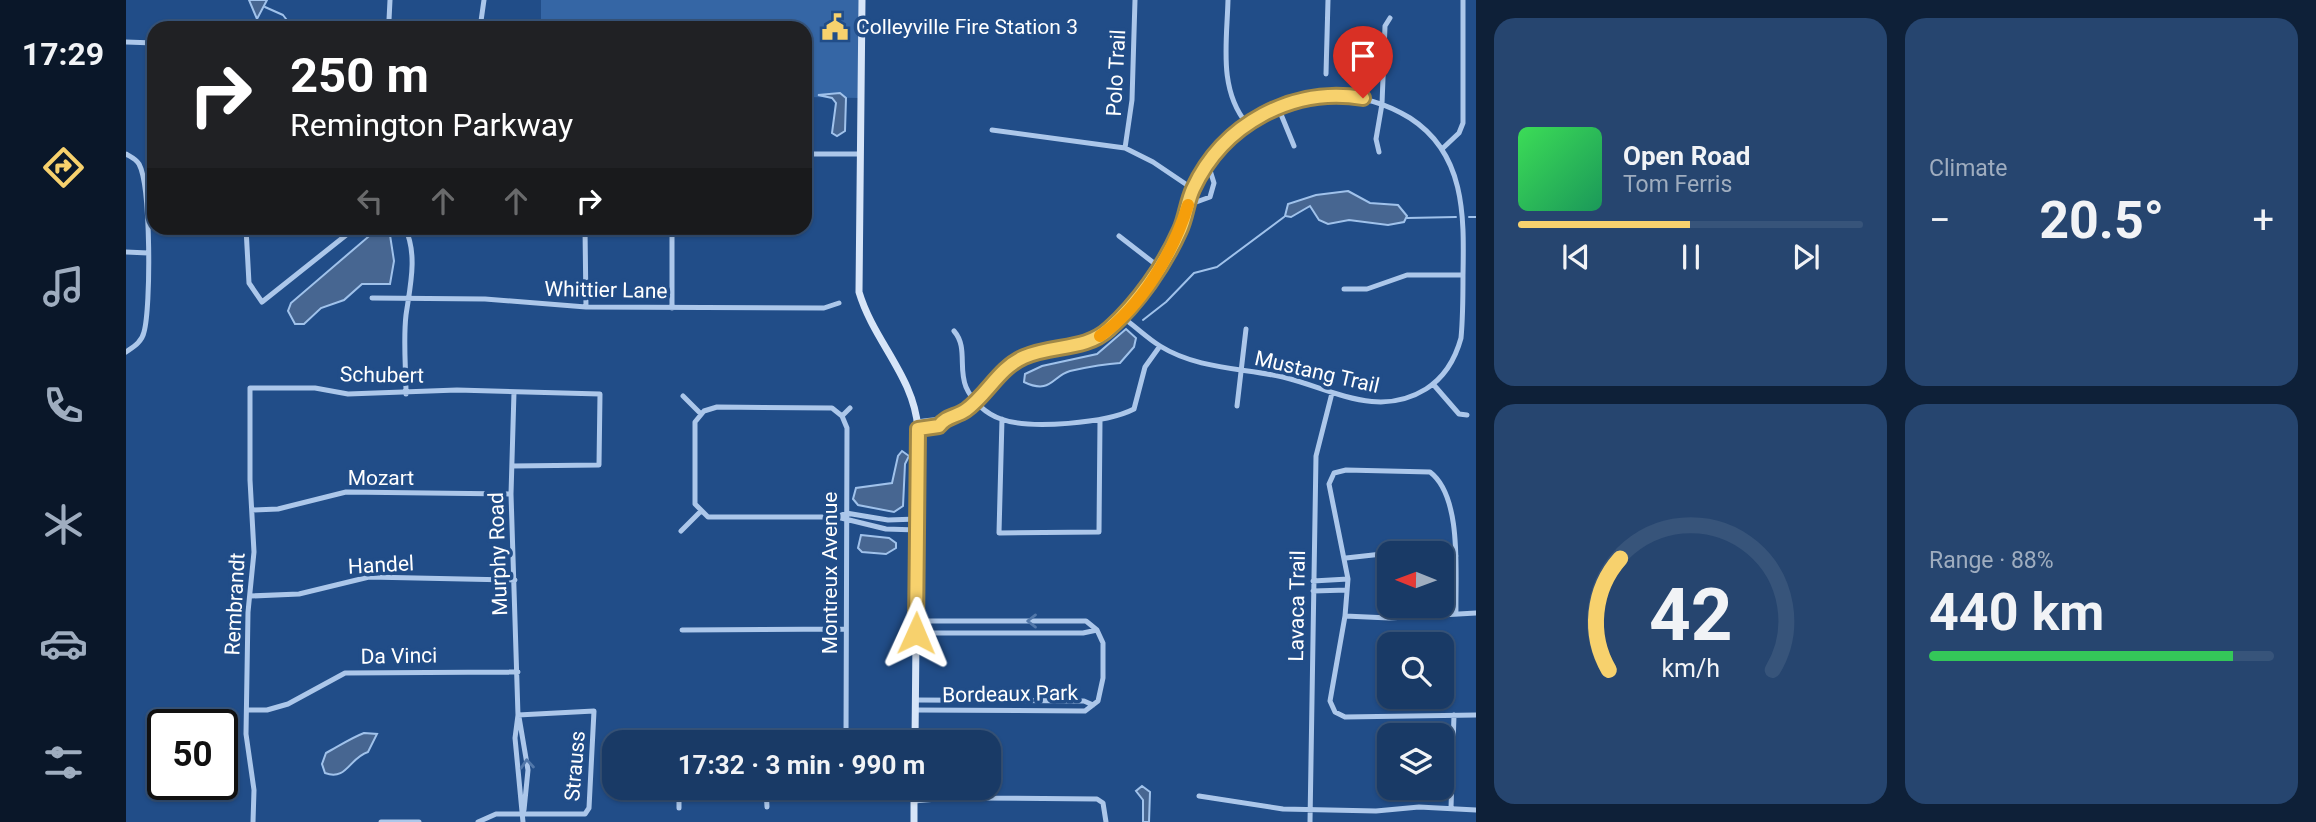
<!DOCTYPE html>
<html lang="en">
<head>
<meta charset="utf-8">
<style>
	:root { --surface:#193a66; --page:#26456f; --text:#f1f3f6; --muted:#9fadbf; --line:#37547a; --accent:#f7d16d }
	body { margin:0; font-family:Roboto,sans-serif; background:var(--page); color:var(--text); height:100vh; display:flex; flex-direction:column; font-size:26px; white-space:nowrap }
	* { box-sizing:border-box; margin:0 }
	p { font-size:23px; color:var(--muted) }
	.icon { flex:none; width:38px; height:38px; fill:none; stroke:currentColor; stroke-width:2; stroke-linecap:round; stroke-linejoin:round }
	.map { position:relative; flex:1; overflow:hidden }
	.drawer { display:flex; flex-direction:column; gap:18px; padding:18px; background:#0e2038; width:840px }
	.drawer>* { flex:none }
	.top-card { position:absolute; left:21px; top:21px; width:665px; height:214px; border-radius:21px; box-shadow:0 2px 5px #0004,0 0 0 2px var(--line); background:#202124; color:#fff; overflow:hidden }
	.needle { width:46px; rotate:271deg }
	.controls { position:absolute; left:1251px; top:541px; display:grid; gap:14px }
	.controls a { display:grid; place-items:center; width:77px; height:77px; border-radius:14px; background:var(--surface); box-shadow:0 2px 5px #0004,0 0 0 2px var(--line); font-size:35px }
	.speed { position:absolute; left:21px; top:709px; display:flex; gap:14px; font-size:35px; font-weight:700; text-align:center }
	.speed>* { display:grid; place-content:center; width:91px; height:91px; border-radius:50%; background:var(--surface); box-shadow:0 2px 5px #0004,0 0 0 2px var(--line); line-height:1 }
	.speed .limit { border:4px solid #111; border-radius:10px; background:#fff; color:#111 }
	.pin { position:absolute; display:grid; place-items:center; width:60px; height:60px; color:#fff; margin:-72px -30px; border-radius:50% 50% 50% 0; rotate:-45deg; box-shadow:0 0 7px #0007 }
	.pin .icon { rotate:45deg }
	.me { position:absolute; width:77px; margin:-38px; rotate:1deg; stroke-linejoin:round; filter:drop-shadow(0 0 5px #0008) }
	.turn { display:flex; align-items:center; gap:24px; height:147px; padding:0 28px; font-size:32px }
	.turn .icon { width:91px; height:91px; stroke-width:2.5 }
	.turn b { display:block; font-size:49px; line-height:60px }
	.lanes { display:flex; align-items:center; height:66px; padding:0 28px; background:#0003; justify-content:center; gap:35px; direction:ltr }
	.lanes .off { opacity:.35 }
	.big { font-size:52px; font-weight:700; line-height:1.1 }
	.drawer .card { flex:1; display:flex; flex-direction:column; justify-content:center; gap:10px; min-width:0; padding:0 24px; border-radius:21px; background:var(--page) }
	.drawer .dial { align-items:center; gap:0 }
	.dial svg { height:182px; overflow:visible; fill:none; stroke:var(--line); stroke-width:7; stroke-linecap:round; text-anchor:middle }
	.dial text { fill:var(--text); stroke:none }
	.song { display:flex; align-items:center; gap:21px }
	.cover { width:84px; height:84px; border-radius:10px; background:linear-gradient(135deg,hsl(130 70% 55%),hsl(150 70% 35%)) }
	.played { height:7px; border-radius:4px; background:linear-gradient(90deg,var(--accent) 50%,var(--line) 50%) }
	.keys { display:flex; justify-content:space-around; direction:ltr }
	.heat { display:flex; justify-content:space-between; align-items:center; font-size:38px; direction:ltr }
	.charge { height:10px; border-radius:5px; background:linear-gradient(90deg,#34c759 88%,var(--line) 0) }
	.drawer .tiles { flex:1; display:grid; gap:18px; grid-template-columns:repeat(2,1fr) }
	.trip { position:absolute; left:476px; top:730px; width:399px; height:70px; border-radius:21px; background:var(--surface); box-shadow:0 2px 5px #0004,0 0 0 2px var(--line); font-weight:700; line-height:70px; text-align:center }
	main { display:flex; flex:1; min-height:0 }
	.dock { display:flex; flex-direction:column; width:126px; justify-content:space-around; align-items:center; background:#0a1729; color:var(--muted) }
	.dock .icon { width:49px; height:49px }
	.dock .selected { color:var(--accent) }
	.dock b { font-size:32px; color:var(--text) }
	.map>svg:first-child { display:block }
	.green { fill:#3566a5 }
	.water { fill:#476691; stroke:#a0c2eb; stroke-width:2 }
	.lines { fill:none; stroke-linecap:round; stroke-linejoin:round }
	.stream { stroke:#a0c2eb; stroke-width:2 }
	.street { stroke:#acc7ea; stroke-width:5 }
	.secondary { stroke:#d7e5f8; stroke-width:7 }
	.oneway { stroke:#5278aa }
	.route-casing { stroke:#a18847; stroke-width:18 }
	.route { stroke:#f7d16d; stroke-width:12 }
	.slow { stroke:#f59e0b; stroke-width:12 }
	.labels { text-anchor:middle; stroke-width:7; stroke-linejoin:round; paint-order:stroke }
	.poi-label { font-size:21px; fill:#fff; stroke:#214d88; text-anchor:start }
	.street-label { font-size:21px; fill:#fff; stroke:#214d88 }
</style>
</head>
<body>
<main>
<nav class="dock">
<b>17:29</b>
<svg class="icon selected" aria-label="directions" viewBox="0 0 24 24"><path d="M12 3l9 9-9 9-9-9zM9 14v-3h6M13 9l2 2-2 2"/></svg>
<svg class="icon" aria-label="music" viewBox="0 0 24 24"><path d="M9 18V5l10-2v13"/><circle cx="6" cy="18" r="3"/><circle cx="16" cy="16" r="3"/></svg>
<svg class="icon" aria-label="phone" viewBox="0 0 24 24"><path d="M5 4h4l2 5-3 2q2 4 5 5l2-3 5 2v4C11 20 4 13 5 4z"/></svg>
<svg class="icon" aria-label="climate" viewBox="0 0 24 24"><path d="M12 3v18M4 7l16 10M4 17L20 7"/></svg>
<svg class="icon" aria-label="car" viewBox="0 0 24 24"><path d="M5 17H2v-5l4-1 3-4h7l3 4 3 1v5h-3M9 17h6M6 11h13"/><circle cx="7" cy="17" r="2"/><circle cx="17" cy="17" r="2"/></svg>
<svg class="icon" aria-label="filters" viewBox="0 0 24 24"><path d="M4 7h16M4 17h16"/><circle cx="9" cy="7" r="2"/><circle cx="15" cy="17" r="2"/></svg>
</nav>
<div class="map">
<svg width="1350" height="822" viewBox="0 0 1350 822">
	<rect width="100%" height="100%" fill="#214d88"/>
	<!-- green -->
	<path class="green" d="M415,0h321l-3,98 -54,-1v-69h-264z"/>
	<!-- water -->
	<path class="water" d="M123,0h18l-10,19z
		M714,93l6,5 -1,33 -8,5 -5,-3 4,-30 -4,-5 -14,-3z
		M1222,191l22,12 28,2 9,11 -3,6 -16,3 -39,-5 -21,4 -9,-4 -9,-14 -19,11 -6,-1 3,-12 28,-9z
		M249,231l15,4 4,26 -4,23h-28l-18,16 -23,8 -17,16h-9l-7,-13 3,-8z
		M1000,329l10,9 -2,9 -14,16c-18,1 -32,4 -50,8 -18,5 -19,24 -46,11l1,-8 17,-8 55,-12z
		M776,451l7,5 -4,8 -2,42 -9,6 -36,-7 -5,-6 3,-11 36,-5 6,-27z
		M735,535l28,3 7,5v5l-10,6 -24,-2 -4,-4z
		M238,733l13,1 -9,18c-19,6 -21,29 -43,21l-3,-9 4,-11c13,-7 25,-15 38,-20z
		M1016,786l8,6 -1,30h-6v-22l-7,-9z"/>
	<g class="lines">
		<!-- stream -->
		<path class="stream" d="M139,7l18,8 10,13
			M1343,217h7
			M1281,218l49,-1
			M1017,320l23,-18 28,-29 23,-6 67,-50"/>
		<!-- street -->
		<path class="street" d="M264,0l-1,20 6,8
			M1102,0c-1,42 -10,89 19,124
			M354,28l4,-28
			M0,42l28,1
			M1200,74l2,-74
			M1152,107l16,39
			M866,130l133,18 28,14 40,27
			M999,148l7,-48 3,-100
			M1316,149l17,-16 4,-10v-123
			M1253,152l-3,-13 6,-35 3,-78 5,-8
			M0,154c5,3 10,5 13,10 12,22 12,143 5,168 -2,10 -11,15 -18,20
			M679,154h54
			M1062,205l22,-8 4,-14 -6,-19
			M120,228l3,55 13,19 93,-74
			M279,228c13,26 5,59 1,87 -3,26 0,53 0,79
			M459,228l1,79
			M993,236l40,31
			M0,252l22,1
			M1218,289h23l40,-14h56
			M246,298l113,1 101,8 238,1 15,-5
			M546,308v-80
			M828,331c14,16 4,37 12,56 6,14 20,27 35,32 29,11 106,4 133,-10l11,-42 15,-21
			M1307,384l26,30 8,1
			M388,392l-3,102 7,221 -3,23 8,84
			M557,396l18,18
			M1111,406l9,-77
			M716,416l5,12 -1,314
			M716,416l8,-8
			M876,419l-3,114 100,-1 1,-111
			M792,422c15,-3 32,-2 46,-10 23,-14 33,-42 58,-54 27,-13 60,-6 84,-26 31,-25 58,-66 74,-103 6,-12 8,-27 13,-40 22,-46 66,-82 117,-91 36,-6 69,1 100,20 56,36 54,99 53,157 0,21 0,42 -2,63 -6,22 -16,39 -35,51 -48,30 -94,0 -143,-12 -41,-9 -86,-8 -123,-31 -13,-8 -25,-20 -38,-29
			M792,429l21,-3 5,-7
			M126,510l26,-1 68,-17 165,2
			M711,517h-129l-13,-13v-82l9,-11 13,-4 115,1 10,8
			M791,530l-31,-1 -49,-12 9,-4 42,7 29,-1
			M555,531l19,-19
			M1316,556h14
			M1220,558l45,-5
			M1187,581l35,-2
			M1187,591l34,-1
			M125,596l48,-2 70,-17 146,3
			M1330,614c-1,-38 7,-117 -26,-142l-84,-2 -12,3 -5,11 19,95 -3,37 -15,85 5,11 10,5 131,-2
			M1219,616l44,2 87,-5
			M556,630l164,-1
			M790,633h167l14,-3
			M789,700l169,1 9,4
			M122,710h19l21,-6 57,-31 173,-1
			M789,710l170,1 13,-10 5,-23v-35l-6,-13 -11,-9h-170
			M393,717l9,53 -4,40
			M566,742h51
			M646,742l73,-1
			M640,788l1,19
			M788,791l64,7 119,1 6,4 3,19
			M1073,796l84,13 93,2 43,-4 57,3
			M788,801l23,-2 7,-4
			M553,808v-20
			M1325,808l3,-93
			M127,822l1,-32 -8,-56 2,-122 6,-60 -4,-72v-92h65l33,6 109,-4 143,4 -1,71 -87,1
			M255,822h38
			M352,822l18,-8h89l4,-6 5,-97 -76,4
			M1184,822l6,-366 16,-63"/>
		<!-- secondary -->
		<path class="secondary" d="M736,0l-3,292c15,50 55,84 59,137l-3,313
			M788,822v-34"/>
	</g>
	<!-- one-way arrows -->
	<defs><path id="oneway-chevron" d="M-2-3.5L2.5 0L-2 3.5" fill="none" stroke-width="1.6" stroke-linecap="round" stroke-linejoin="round" transform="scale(1.75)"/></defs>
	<g class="oneway">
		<use href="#oneway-chevron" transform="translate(906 621) rotate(-180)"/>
		<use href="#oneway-chevron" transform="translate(401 764) rotate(-95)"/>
	</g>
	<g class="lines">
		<defs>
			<path id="route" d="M790,633l2,-204 21,-3c7,-10 17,-9 27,-16 21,-15 33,-42 58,-53 29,-13 61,-6 85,-28 29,-26 55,-63 71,-99 6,-13 7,-28 13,-41 30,-65 100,-103 170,-91"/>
		</defs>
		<!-- route casing -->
		<use href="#route" class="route-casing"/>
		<!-- route -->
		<use href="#route" class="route"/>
		<!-- slow -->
		<path class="slow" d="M974,336c42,-30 73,-83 88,-131"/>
	</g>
	<!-- icons -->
	<defs>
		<symbol id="civic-bare" viewBox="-9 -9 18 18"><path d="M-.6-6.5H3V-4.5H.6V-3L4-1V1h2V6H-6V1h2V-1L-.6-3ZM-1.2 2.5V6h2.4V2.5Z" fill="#f7d16d" stroke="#214d88" stroke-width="2.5" paint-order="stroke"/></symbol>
	</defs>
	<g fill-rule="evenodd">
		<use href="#civic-bare" x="690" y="8" width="38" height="38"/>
	</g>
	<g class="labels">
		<!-- poi labels -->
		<g class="poi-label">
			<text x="730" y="34">Colleyville Fire Station 3</text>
		</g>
		<!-- street labels -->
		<g class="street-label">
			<text transform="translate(990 73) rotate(-87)" y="7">Polo Trail</text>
			<text transform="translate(480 290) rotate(1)" y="7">Whittier Lane</text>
			<text transform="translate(1191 372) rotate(13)" y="7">Mustang Trail</text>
			<text transform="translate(256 375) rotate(1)" y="7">Schubert</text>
			<text x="255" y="485">Mozart</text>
			<text transform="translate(372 554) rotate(-92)" y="7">Murphy Road</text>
			<text transform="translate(255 565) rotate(-3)" y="7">Handel</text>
			<text transform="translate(704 573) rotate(-90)" y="7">Montreux Avenue</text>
			<text transform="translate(109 604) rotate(-87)" y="7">Rembrandt</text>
			<text transform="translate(1171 606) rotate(-89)" y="7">Lavaca Trail</text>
			<text transform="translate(273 656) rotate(-1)" y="7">Da Vinci</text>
			<text transform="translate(884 694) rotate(-1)" y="7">Bordeaux Park</text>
			<text transform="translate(449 766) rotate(-85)" y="7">Strauss</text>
		</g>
	</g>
</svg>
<div class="controls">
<a><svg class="needle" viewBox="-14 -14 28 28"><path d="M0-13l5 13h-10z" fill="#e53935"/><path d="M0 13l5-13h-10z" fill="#9fadbf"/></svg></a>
<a><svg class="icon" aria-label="search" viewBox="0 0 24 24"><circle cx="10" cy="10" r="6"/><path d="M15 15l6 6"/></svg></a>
<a><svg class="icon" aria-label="layers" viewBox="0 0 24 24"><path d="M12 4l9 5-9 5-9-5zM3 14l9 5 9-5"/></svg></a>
</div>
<div class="speed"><div class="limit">50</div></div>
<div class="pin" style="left:1237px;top:98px;background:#d93025"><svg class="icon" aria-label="arrive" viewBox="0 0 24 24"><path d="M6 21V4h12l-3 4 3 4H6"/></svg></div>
<svg class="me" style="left:790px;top:633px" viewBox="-20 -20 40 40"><path d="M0-17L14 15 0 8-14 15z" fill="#f7d16d" stroke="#fff" stroke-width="4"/></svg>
<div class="trip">17:32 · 3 min · 990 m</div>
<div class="top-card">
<div class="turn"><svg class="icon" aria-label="right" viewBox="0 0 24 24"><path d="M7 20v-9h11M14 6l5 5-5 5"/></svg><div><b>250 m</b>Remington Parkway</div></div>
<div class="lanes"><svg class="icon off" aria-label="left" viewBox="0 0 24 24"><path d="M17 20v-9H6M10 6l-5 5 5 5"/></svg><svg class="icon off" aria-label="ahead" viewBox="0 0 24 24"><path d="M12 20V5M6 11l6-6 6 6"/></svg><svg class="icon off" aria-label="ahead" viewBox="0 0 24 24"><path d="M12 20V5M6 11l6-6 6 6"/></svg><svg class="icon" aria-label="right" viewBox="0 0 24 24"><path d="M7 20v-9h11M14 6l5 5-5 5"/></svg></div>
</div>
</div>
<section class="drawer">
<div class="tiles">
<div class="card">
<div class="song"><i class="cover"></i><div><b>Open Road</b><p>Tom Ferris</p></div></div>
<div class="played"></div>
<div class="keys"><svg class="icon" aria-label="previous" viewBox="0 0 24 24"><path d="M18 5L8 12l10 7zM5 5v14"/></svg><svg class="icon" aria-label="pause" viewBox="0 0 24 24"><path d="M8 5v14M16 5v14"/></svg><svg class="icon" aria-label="next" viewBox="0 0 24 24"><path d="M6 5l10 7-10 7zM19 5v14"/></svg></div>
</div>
<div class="card"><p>Climate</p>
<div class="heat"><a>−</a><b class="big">20.5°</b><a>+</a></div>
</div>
<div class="card dial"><svg viewBox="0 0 100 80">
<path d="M14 69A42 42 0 1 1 86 69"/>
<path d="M14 69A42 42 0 0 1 19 20" stroke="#f7d16d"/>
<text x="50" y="56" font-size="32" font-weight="700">42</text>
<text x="50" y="72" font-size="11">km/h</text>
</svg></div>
<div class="card"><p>Range · 88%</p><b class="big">440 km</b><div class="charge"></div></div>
</div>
</section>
</main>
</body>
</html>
